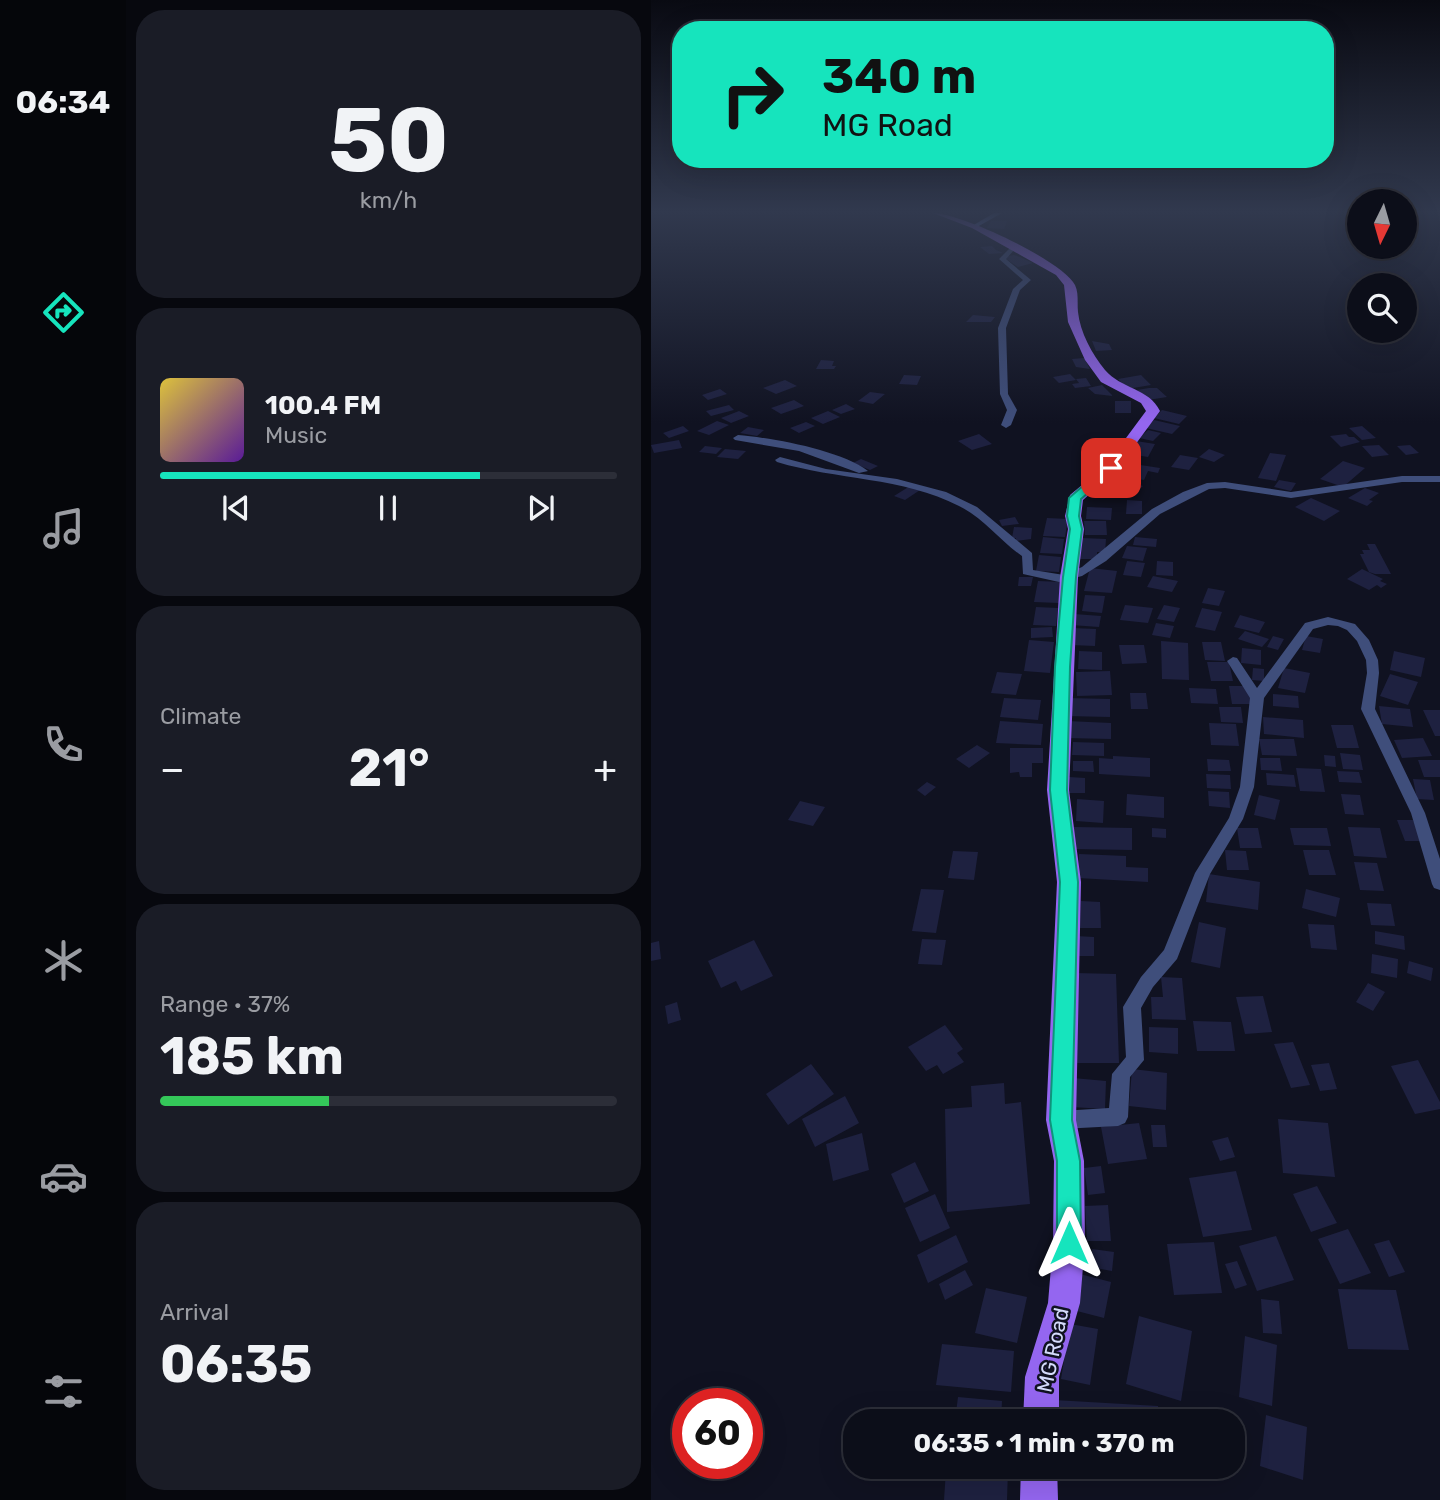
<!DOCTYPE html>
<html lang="en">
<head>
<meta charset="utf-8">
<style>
	:root { --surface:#0c0e19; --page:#1a1c26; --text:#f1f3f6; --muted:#9a9ca2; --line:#2c2e38; --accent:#16e4bd }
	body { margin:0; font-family:Rubik,sans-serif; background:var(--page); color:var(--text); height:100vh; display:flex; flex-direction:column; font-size:26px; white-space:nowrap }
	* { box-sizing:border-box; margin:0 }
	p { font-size:23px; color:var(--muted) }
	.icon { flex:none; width:38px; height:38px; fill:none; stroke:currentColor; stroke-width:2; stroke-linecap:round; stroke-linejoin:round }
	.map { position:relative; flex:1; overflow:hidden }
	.details { display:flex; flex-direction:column; gap:10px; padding:10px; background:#07080e; width:525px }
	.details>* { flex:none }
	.top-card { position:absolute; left:21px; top:21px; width:662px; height:147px; border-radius:28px; box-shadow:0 7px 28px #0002,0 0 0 2px var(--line); background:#16e4bd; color:#111; overflow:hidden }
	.needle { width:46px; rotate:185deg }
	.fabs { position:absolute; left:696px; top:189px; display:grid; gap:14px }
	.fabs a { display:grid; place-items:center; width:70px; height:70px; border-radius:50%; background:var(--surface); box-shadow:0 7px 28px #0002,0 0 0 2px var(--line); font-size:35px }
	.speed { position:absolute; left:21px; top:1388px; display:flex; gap:14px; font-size:35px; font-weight:700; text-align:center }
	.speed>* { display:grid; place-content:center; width:91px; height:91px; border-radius:50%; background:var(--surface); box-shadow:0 7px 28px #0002,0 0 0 2px var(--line); line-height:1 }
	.speed .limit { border:10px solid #d22; background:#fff; color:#111 }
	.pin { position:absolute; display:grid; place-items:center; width:60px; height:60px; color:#fff; margin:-30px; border-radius:14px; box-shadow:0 4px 10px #0006 }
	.me { position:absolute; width:77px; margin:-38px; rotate:0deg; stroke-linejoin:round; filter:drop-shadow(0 0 5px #0008) }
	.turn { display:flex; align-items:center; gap:24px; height:147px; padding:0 35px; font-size:32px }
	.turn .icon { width:91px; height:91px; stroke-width:2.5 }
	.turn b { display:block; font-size:49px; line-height:60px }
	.big { font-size:52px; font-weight:700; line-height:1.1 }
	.details .card { flex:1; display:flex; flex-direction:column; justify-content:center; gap:10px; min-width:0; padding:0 24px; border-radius:28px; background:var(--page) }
	.details .dial { align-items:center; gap:0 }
	.dial b { font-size:91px; line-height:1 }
	.song { display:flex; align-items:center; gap:21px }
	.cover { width:84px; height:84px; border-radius:10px; background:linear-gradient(135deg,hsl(50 70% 55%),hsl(270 70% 35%)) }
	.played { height:7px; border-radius:4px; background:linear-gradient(90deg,var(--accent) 70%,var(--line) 70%) }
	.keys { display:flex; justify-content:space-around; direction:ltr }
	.heat { display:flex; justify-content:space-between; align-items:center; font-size:38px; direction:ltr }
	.charge { height:10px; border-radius:5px; background:linear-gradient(90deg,#34c759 37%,var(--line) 0) }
	.trip { position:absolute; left:192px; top:1409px; width:402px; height:70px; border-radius:28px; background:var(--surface); box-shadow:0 7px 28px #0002,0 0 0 2px var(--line); font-weight:700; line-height:70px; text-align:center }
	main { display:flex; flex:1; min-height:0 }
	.dock { display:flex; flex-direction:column; width:126px; justify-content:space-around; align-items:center; background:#05060a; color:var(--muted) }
	.dock .icon { width:49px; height:49px }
	.dock .on { color:var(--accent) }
	.dock b { font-size:32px; color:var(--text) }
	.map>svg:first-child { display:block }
	.building { fill:#1e2140 }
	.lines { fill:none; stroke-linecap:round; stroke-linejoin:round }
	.street { fill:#3f4e7b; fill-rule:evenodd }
	.secondary { fill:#7495f1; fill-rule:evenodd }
	.primary { fill:#9466f0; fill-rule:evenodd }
	.route { fill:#16e4bd; stroke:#0e947b; stroke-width:2 }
	.labels { text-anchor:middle; stroke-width:5; stroke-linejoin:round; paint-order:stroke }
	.street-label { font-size:21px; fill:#d4dbfb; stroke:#101221 }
</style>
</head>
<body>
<main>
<nav class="dock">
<b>06:34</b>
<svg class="icon on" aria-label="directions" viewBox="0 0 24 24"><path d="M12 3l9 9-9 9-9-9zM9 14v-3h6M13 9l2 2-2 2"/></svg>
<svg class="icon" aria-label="music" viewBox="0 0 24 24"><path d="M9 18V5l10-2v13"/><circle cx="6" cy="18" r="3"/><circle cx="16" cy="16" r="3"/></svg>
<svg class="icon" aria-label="phone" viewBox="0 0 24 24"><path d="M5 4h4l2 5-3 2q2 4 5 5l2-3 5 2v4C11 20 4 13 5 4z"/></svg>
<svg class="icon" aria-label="climate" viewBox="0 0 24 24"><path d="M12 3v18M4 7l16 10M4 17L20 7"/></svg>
<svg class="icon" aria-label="car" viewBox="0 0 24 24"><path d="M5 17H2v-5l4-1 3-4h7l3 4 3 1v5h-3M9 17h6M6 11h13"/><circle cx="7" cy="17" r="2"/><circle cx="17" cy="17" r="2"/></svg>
<svg class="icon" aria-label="filters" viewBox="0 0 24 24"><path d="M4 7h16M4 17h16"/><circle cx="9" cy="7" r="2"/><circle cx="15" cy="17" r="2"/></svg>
</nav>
<section class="details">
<div class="card dial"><b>50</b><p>km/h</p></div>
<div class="card">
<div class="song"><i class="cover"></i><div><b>100.4 FM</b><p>Music</p></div></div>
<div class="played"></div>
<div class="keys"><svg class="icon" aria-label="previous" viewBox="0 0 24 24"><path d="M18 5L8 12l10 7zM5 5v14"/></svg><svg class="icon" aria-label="pause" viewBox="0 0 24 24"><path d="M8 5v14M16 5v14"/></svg><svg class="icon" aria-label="next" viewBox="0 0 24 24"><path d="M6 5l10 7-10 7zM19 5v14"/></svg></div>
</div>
<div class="card"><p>Climate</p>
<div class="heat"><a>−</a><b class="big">21°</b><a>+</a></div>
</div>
<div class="card"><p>Range · 37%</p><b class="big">185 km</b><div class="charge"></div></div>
<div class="card"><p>Arrival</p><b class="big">06:35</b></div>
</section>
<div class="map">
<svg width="789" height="1500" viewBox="0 0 789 1500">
	<rect width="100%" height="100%" fill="#101221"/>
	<!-- building -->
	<path class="building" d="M340,221h16l-3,8 -17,-1z
		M341,246l4,4 7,3 -14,1 -9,-7z
		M363,255l6,2 13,6 -15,4 -15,-10z
		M322,315l22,2 -4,5h-25z
		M441,341l17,3 3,6 -16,1z
		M433,358l6,11 -14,-2 -4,-8z
		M170,360l13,1 -2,5h4l-2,3h-18z
		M419,374l6,6 -17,3 -6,-6z
		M253,375l17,1 -4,9 -18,-1z
		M490,375l10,10 -24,4 -9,-10z
		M435,378l5,8 -16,2 -3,-4 7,-1 -3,-4z
		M134,380l12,6 -21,8 -13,-6z
		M451,385l11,11 -18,-2 -7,-6z
		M498,388h8l10,9 -19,3 -11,-10z
		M69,389l7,5 -19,6 -6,-5z
		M219,392l15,2 -12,10 -15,-3z
		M143,400l10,6 -23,8 -10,-6z
		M464,401h16v12h-16z
		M195,404l9,5 -14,5 -9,-4z
		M78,405l5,5 -23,6 -5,-5z
		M511,410l25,6 -8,8 -25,-6z
		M88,411l10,5 -18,7 -10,-5z
		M177,411l12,6 -17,7 -12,-6z
		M503,420l26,6 -8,8 -26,-6z
		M66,421l12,4 -20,10 -12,-4z
		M155,422l9,4 -16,7 -9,-5z
		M32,426l6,5 -20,7 -6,-5z
		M711,426l14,12 -14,2 -13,-12z
		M97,427l16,3 -7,6 -17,-3z
		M497,430l13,3 -8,8 -14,-3z
		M328,434l13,10 -20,6 -14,-9z
		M695,434l3,3h5l6,5 -19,5 -11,-11z
		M28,440l3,8 -28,5 -3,-8z
		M485,441l19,3 -7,13 -19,-3z
		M728,445l10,10 -17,2 -10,-11z
		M759,445l9,8 -13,2 -9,-9z
		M54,446l17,2 -6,6 -17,-2z
		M74,449l21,2 -8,8 -21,-2z
		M558,449l16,6 -11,7 -15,-5z
		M619,453l16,2 -10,26 -18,-3z
		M529,455l18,3 -9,12 -18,-3z
		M210,459l17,7 -8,4 -17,-7z
		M692,461l22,7 -22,19 -23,-8z
		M470,462l39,6 -2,5 -10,-2 -4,9 -30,-5z
		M466,477l26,9 -6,5 -27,-9z
		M628,480l17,3 -5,8 -17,-4z
		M259,486l10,4 -15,10 -11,-4z
		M714,488l14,5 -10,7 4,1 -6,5 -19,-8z
		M660,498l29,13 -16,10 -29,-14z
		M476,500l15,1v13h-16z
		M436,507l25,1 -1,12 -25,-1z
		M364,517l4,7 -17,2 -3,-6z
		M396,518l21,1 -3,18 -22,-1z
		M433,521h22l1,14h-22z
		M363,527l18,1 -1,11 -15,2v-3h-4z
		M392,537l21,2 -2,15 -22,-1z
		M484,537l22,2 -1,8 -23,-2z
		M431,538l24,1 -1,13h-8v7h-17z
		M716,544h8l16,30h-16l-6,-2 -9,-18h4l-2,-4h8z
		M476,546l20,2 -4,13 -21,-3z
		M388,555l22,2 -2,15 -23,-1z
		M476,561l18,2 -4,14 -18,-2z
		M506,561l16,1v14l-17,-1z
		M439,568l27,3 -5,22 -28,-2z
		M711,569l21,10 -3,2 7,3 -6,4 -4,-3 -8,5 -22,-11z
		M502,576l25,5 -6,11 -25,-5z
		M368,577h14l-2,9h-13z
		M387,581l24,1 -3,21 -25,-1z
		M557,588l17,3 -6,15 -17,-3z
		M434,595l20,1 -3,17 -20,-2z
		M474,605l28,3 -5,15 -28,-3z
		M513,605l16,3 -6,14 -17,-3z
		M385,607l22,1 -2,18 -23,-1z
		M551,608l20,4 -7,19 -20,-4z
		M423,614l27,2 -2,11 -28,-2z
		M589,615l25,7 -6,11 -25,-6z
		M505,623l18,3 -4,12 -18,-3z
		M401,627l1,10 -22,1v-10z
		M421,628l24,1 -1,17 -24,-1z
		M594,631l24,8 -7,8 -24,-8z
		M622,636l11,3 -6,11 -11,-3z
		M655,636l17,3 -3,14 -18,-3z
		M378,640l25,2 -4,31 -26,-2z
		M510,641l27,2 1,37 -27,-1z
		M551,642h19l4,19 -20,-1z
		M468,645h25l3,18 -25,1z
		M591,648l19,2v15l-20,-2z
		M428,651l23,1v18l-24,-1z
		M743,651l31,7 -4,19 -31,-7z
		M556,662h22l4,19h-22z
		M602,668l11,1v12l-12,-1z
		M633,668l26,5 -5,20 -27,-5z
		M459,671l2,24 -35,1 -1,-24z
		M346,672l25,2 -6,21 -25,-2z
		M739,674l28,8 -10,23 -28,-9z
		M578,686h19l4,18h-20z
		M538,688l27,1 2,15 -27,-1z
		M479,693h16l2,16h-17z
		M622,694l25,2 1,12 -26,-2z
		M353,698l37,2 -3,20 -38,-3z
		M416,698l43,1v18l-44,-1z
		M728,706l31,3 3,18 -31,-3z
		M568,707h22l2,16 -22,-1z
		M772,710h17v26h-5z
		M612,717l40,3 1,18 -40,-4z
		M349,721l43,3 -2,21 -45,-2z
		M416,721l44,2v16l-45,-1z
		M558,723l27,1 3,22 -28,-1z
		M680,725h22l6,23h-22z
		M772,738l9,18 -30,2 -8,-18z
		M608,739h35l3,17 -35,-1z
		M422,742l31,1v13l-32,-1z
		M326,745l13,8 -21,15 -13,-9z
		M359,748h33v15h-11v14h-12l-1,-5 -9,1z
		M689,753l20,2 3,15 -20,-1z
		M673,755l11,1 1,11 -11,-1z
		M462,756l37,2v19l-51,-3v-16l14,1z
		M609,758h20l2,13 -21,-1z
		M556,759l22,1 2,11h-23z
		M767,760h22v17h-16z
		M422,761h20l1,11 -21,-1z
		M645,768l25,1 4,23 -25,-1z
		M686,771l22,1 3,11 -23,-1z
		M615,773l28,2 2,12 -29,-2z
		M555,774l24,1 1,14 -24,-1z
		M418,777l16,1v15h-16z
		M762,779l17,1 4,20 -17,-1z
		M276,782l9,5 -11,9 -8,-6z
		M557,791l21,1 1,16 -21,-2z
		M476,794l37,3v21l-38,-3z
		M690,794l19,1 4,20 -19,-1z
		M608,795l21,5 -5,20 -21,-5z
		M426,799l27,2 -1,22 -27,-2z
		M149,801l25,6 -12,19 -25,-6z
		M746,820h16l9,21h-17z
		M423,827l58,1v22l-59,-1z
		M697,827l32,1 7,30 -33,-2z
		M501,828l14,1v9l-14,-1z
		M586,828h21l4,20h-22z
		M639,828h37l4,18 -37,-1z
		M574,850l21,1 3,19h-22z
		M652,850h26l7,25h-27z
		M302,851l25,1 -4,28 -26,-2z
		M428,854l47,2v11l22,1v14l-70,-4z
		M703,862l23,1 7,28 -24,-1z
		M558,874l51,8 -2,28 -52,-8z
		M270,889l23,1 -8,43 -24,-2z
		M655,889l34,9 -4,19 -34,-9z
		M430,901l19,1 1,26h-21z
		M716,903l24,1 4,22 -24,-1z
		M548,922l27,6 -6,40 -29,-6z
		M657,924l26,1 3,25 -26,-2z
		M724,931l29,5 1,14 -30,-6z
		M425,936l18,1v19h-18z
		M271,939l24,1 -4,25 -24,-1z
		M103,940l19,36 -32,15 -5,-10 -15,7 -13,-27z
		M8,941l2,18 -10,2v-18z
		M721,954l26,5 -1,19 -26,-5z
		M758,961l24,7 -2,13 -24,-8z
		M424,973l41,1 3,89h-44z
		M510,977l21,1 4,42 -34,-1 -1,-22h12z
		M717,983l17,9 -12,19 -17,-9z
		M612,996l9,36 -27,2 -9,-37z
		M26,1002l4,18 -13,4 -3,-18z
		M542,1021l38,1 4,29h-38z
		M294,1025l18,24 -6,4 7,9 -21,12 -6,-9 -11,6 -18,-24z
		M498,1027l29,1v26l-29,-2z
		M642,1042l17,43 -19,3 -17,-44z
		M767,1060l22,42v7l-25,5 -24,-48z
		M678,1063l8,26 -17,2 -9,-26z
		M160,1064l23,30 -46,31 -22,-31z
		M481,1069l35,4 -1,37 -37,-4z
		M422,1078l33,3 -1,28 -34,-2z
		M353,1083l1,21 16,-2 9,102 -83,8 -2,-103 27,-2 -1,-21z
		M194,1096l14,27 -44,24 -13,-28z
		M627,1119l50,4 7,54 -52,-4z
		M488,1123l8,36 -39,5 -7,-37z
		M500,1125h14l2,22h-14z
		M211,1133l7,37 -36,11 -7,-37z
		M577,1137l7,20 -15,4 -8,-20z
		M264,1162l14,29 -25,12 -13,-29z
		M450,1166l4,27 -17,2 -4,-27z
		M585,1171l16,59 -49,7 -14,-59z
		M666,1186l20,37 -26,9 -18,-38z
		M284,1194l15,34 -30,14 -15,-34z
		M457,1205l3,36h-24l-2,-35z
		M697,1229l23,44 -31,11 -22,-45z
		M305,1235l12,27 -40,21 -11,-28z
		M625,1236l18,44 -37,11 -18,-45z
		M738,1240l16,32 -16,5 -15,-33z
		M563,1242l8,51 -48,2 -7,-51z
		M441,1249l22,3 -2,19 -22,-4z
		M586,1261l10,24 -12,4 -10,-25z
		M314,1270l8,15 -28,15 -6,-16z
		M429,1274l31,8 -7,36 -31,-8z
		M335,1288l41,9 -10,46 -42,-10z
		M687,1289l58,1 13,60 -61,-1z
		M610,1299l18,2 3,33 -19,-1z
		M488,1316l53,15 -11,70 -55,-17z
		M419,1324l28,5 -8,56 -29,-6z
		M594,1336l32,9 -5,61 -33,-9z
		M291,1344l72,7 -3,41 -75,-7z
		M307,1397l44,4 -1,20h-46z
		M403,1400l104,6v15h-105z
		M615,1415l41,12 -4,53 -43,-14z
		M295,1470h62l-1,30h-63z"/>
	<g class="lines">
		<!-- street -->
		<path class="street" d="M359,248l5,1 -9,10 25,21 -11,10 -14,38 2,66 9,16 -6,15 -5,3 -5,-3 6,-15 -7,-16 -2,-66 15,-39 10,-9 -24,-21z
			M87,435c35,3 102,15 130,36l-9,2 -60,-22 -64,-11 -2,-2z
			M129,457l46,12 71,10 49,13 31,15 55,46 1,17 31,5 18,-8 70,-58 31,-17 24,-9 18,-1 66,10 111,-16h38v6h-38l-111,16 -66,-10 -16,1 -49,25 -54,47 -24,15 -23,6 -36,-8 -1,-18c-22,-15 -38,-38 -63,-50 -56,-29 -123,-26 -182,-44l-2,-2z
			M677,617l27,7 14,16 9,20 1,13 -4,36 50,104 15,46v31l-6,-2 -2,-4 -21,-71 -50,-104 6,-36 -1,-13 -9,-19 -10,-11 -9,-4 -10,-1 -15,4 -49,69 -10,89 -11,32 -33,55 -33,85 -24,28 -12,21 3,52 -14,17 -2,40 -3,6 -7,3 -57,3 -7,-3 -3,-6 3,-6 7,-3 48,-3 3,-34 14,-17 -3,-50 18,-30 23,-27 31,-77 34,-55 11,-31 10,-89 -23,-37 6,-4 4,1 20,30 48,-65z"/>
		<!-- secondary -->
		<path class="secondary" d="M343,213h8l-25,14 -5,-1z"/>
		<!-- primary -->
		<path class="primary" d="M282,213c28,0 130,48 142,72 4,8 2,18 3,27 2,20 14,42 27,58 16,19 44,18 55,41l-44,60 -33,29 -2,16 3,13 -6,48 -9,213 12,92 -5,238 8,41 1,82 -5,60 -21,74v44h-36l2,-44 23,-74 5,-60 1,-82 -8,-41 11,-238 -10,-92 13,-213 8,-48 -3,-13 5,-21 36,-30 40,-54 -5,-8 -40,-21 -16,-22 -17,-38 -4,-37 -8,-10 -84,-47z
			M370,1466h36l1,34h-38z"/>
	</g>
	<!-- sky -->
	<linearGradient id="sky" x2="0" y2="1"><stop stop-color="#090a12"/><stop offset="0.5" stop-color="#31394e"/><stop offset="1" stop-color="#31394e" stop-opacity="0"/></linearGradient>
	<rect width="789" height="423" fill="url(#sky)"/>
	<!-- route -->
	<path class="route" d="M456,465l10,3 -36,31 -2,17 3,13 -6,48 -6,90 -3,123 11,92 -6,238 8,41 1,82 -4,8 -8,4 -9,-4 -3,-8v-82l-7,-41 10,-238 -10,-92 5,-123 8,-90 7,-48 -3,-13 2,-18z"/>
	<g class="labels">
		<!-- street labels -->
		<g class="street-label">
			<text transform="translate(402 1350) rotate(-78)" y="7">MG Road</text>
		</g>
	</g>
</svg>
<div class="fabs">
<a><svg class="needle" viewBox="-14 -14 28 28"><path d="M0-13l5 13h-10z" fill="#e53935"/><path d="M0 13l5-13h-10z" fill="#9a9ca2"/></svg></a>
<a><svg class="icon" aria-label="search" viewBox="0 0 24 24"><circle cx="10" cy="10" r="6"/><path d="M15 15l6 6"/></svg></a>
</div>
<div class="speed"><div class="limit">60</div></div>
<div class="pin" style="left:460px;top:468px;background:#d93025"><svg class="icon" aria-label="arrive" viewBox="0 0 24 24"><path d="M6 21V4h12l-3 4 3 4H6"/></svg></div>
<svg class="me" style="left:418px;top:1243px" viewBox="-20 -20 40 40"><path d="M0-17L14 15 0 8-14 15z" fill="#16e4bd" stroke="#fff" stroke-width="4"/></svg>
<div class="trip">06:35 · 1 min · 370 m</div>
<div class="top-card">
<div class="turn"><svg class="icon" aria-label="right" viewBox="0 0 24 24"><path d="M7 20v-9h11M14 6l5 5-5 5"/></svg><div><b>340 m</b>MG Road</div></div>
</div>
</div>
</main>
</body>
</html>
